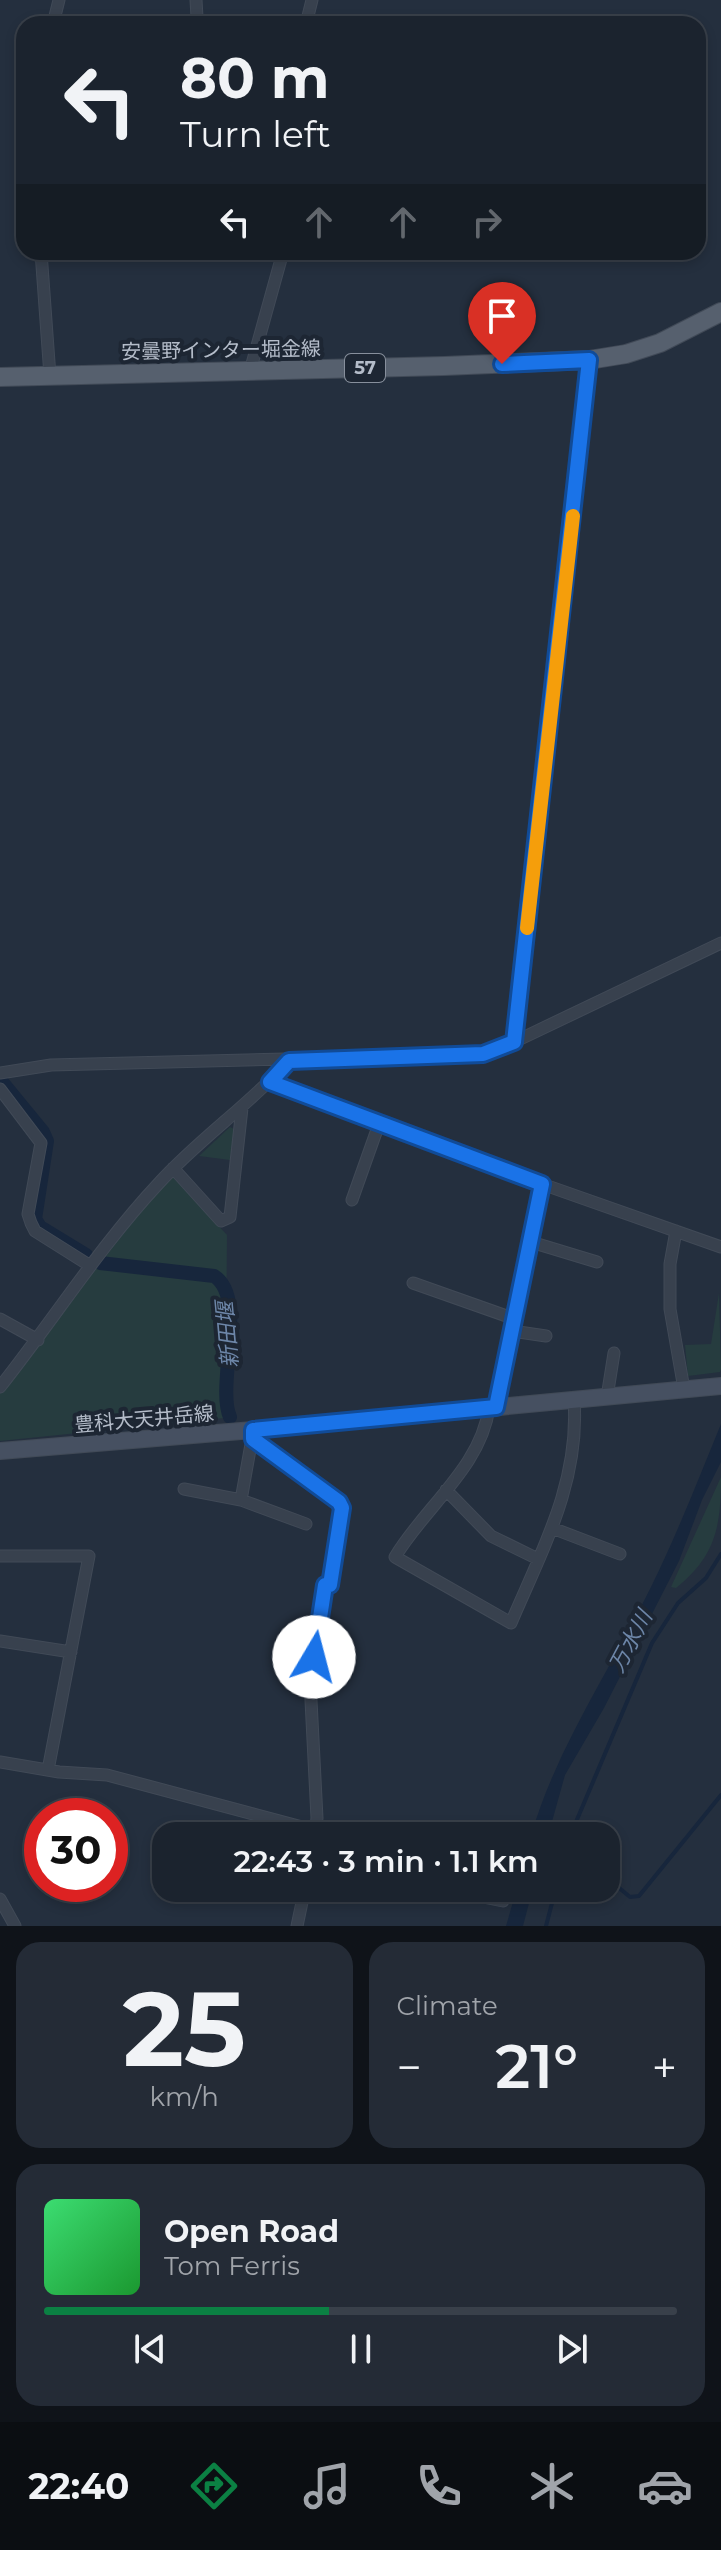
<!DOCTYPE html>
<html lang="en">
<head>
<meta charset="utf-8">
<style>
	:root { --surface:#1b232e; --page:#242b36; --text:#f1f3f6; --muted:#a0a4aa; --line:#39404a; --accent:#0b8043 }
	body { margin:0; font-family:Montserrat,"Noto Sans JP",sans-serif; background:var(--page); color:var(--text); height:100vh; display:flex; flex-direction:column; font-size:30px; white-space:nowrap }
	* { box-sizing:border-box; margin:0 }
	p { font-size:26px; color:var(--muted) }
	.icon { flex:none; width:44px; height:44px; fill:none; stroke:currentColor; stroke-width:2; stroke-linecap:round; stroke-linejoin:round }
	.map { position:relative; height:1926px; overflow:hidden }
	.sheet { display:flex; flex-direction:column; gap:16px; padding:16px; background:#0f1319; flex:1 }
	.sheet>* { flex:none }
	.guide { position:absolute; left:16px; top:16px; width:690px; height:244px; border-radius:24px; box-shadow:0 4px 12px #0003,0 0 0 2px var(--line); background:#1b232e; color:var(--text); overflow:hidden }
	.speed { position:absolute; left:24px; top:1798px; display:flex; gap:16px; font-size:40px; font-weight:700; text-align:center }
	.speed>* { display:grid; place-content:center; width:104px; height:104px; border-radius:50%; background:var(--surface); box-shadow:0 4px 12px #0003,0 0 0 2px var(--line); line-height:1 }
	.speed .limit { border:12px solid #d22; background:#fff; color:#111 }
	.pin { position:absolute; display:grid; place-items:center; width:68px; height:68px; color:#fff; margin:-82px -34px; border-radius:50% 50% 50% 0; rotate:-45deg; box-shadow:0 0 8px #0007 }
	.pin .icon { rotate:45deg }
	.me { position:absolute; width:88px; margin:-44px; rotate:8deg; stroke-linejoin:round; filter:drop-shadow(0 0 6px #0008) }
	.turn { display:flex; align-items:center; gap:28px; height:168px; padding:0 32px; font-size:36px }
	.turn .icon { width:104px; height:104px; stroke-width:2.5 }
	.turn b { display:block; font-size:56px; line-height:68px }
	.lanes { display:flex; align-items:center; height:76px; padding:0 32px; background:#0003; justify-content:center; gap:40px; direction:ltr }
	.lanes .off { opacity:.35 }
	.big { font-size:60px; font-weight:600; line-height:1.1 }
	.sheet .widget { flex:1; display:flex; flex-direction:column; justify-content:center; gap:12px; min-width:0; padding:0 28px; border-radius:24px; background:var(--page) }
	.sheet .dial { align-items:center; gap:0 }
	.dial b { font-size:104px; line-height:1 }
	.song { display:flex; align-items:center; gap:24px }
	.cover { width:96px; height:96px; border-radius:12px; background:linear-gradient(135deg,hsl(140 70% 55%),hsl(130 70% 35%)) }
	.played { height:8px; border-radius:4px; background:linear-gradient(90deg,var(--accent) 45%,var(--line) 45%) }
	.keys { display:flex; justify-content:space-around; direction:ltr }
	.heat { display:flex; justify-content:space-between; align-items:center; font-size:44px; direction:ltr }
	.sheet .tiles { flex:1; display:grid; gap:16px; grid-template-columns:1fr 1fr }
	.widget:last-child { grid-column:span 2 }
	.trip { position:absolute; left:152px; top:1822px; width:468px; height:80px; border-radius:24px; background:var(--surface); box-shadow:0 4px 12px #0003,0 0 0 2px var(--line); font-weight:600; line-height:80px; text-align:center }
	.dock { display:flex; height:128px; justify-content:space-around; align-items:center; background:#0b0e12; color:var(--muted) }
	.dock .icon { width:56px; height:56px }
	.dock .current { color:var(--accent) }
	.dock b { font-size:36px; color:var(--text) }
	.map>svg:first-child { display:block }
	.green { fill:#263c3f }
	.water { fill:#17263c }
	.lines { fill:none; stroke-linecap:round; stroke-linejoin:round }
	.stream { stroke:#17263c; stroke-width:4 }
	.canal { stroke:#17263c; stroke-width:14 }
	.street-casing { stroke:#414a57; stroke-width:13 }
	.secondary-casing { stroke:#414a57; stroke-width:18 }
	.primary-casing { stroke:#414a57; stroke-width:20 }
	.street { stroke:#38414e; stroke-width:11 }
	.secondary { stroke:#465061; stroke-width:16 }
	.primary { stroke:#56606e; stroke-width:18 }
	.route-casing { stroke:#114b97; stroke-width:20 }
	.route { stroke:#1a73e8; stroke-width:14 }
	.slow { stroke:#f59e0b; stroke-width:14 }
	.labels { text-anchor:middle; stroke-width:8; stroke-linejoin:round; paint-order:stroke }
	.shield { fill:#1d2633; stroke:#878f9c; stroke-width:2 }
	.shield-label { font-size:18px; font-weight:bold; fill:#b4bcc9 }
	.street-label { font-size:20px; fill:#b4bcc9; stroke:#1d2633 }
	.water-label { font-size:22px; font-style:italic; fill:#6d86a8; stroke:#1d2633 }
</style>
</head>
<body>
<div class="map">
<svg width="721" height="1926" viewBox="0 0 721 1926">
	<rect width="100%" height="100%" fill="#242f3e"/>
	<!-- green -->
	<path class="green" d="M230,1127l4,2 -4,31 -31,-4z
		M171,1175l56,60 -1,110 -4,58 2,15 -224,23v-50l96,-126z
		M719,1293l2,76 -1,3 -32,4 -3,-31 26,-1z
		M721,1477c0,49 -5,79 -45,111l-5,-1z"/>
	<!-- water -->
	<path class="water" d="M721,1424v38l-19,38 -23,61 -75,147 -39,67 -17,61h-17c25,-88 80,-167 120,-249 26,-53 48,-109 70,-163z
		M517,1888h16l-10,38h-17z"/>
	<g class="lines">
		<!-- stream -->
		<path class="stream" d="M570,1836l82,-193 26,-40 28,-25 15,-24
			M606,1877l24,20 9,-1 82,-101
			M546,1926l10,-38"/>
		<!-- canal -->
		<path class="canal" d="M2,1082l41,50 4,9 -12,78 5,8 46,28
			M100,1263l114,13c34,21 2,110 16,141"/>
		<defs>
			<path id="street" d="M196,0l1,17 10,7
				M53,24l6,-24
				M306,24l6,-24
				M41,252l9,124
				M250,371l33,-119
				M514,1042l75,-682
				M0,1073l51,-8 432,-11 31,-12 207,-99
				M270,1082l272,102 179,63
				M0,1089l41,54 -13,71 3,9 4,8 54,34
				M173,1168l48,53 9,-4 12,-109
				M352,1200l27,-76
				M676,1231l-6,33v45l14,80
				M531,1242l66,20
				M413,1283l102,36
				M0,1319l38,21
				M512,1331l34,5
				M0,1387c54,-68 100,-141 159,-204 40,-44 90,-78 130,-122
				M607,1397l7,-44
				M496,1407l46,-223
				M489,1408c-8,59 -65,100 -94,149l116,66c31,-73 69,-141 63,-223
				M253,1439l86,63 3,6 -12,77h-5l-15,96 7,137 -2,18
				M184,1489l57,11 65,24
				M446,1490l45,46 47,23
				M241,1500l12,-67
				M552,1528l68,26
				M0,1556h89l-41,214
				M0,1641l71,11
				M0,1762l59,10 48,3 229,61
				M438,1888l65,13
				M0,1899l15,27
				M297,1926l8,-38"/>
			<path id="secondary" d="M0,1451l253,-21 468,-44"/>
			<path id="primary" d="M0,377l444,-11 145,-6 37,-6 34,-11 61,-31"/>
		</defs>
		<!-- street casing -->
		<use href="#street" class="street-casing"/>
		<!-- secondary casing -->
		<use href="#secondary" class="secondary-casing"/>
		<!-- primary casing -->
		<use href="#primary" class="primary-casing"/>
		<!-- street -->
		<use href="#street" class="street"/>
		<!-- secondary -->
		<use href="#secondary" class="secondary"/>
		<!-- primary -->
		<use href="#primary" class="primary"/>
	</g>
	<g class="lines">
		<defs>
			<path id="route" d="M314,1657l11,-72h5l12,-77 -3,-6 -86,-63v-9l243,-23 46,-223 -272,-102 19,-21 194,-7 31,-12 75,-682 -87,4"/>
		</defs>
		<!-- route casing -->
		<use href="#route" class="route-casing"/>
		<!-- route -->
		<use href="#route" class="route"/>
		<!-- slow -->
		<path class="slow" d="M527,928l46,-412"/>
	</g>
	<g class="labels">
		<!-- shield labels -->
		<rect class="shield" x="345" y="354" width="40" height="28" rx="6"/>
		<g class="shield-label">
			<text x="365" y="374">57</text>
		</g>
		<!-- street labels -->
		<g class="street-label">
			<text transform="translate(221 350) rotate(-1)" y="7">安曇野インター堀金線</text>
			<text transform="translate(144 1419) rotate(-5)" y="7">豊科大天井岳線</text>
		</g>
		<!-- water labels -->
		<g class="water-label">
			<text transform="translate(227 1335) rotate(-95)" y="8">新田堰</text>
			<text transform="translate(630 1641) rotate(-62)" y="8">万水川</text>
		</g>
	</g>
</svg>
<div class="speed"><div class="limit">30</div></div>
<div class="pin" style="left:502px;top:364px;background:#d93025"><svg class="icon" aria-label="arrive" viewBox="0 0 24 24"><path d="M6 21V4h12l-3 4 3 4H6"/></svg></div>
<svg class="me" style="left:314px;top:1657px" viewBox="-20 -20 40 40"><circle r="19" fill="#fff"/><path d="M0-13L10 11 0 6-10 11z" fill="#1a73e8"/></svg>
<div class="trip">22:43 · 3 min · 1.1 km</div>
<div class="guide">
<div class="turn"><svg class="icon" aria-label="left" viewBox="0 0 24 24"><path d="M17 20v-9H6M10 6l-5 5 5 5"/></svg><div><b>80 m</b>Turn left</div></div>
<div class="lanes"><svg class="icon" aria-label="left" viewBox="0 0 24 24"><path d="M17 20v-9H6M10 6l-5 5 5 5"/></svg><svg class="icon off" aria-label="ahead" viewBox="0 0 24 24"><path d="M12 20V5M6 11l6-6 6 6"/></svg><svg class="icon off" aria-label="ahead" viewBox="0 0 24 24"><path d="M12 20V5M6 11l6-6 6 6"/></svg><svg class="icon off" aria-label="right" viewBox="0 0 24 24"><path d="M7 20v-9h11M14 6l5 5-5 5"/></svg></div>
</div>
</div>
<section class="sheet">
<div class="tiles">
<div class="widget dial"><b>25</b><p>km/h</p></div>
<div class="widget"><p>Climate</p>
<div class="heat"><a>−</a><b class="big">21°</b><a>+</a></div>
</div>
<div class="widget">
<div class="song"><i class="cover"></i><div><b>Open Road</b><p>Tom Ferris</p></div></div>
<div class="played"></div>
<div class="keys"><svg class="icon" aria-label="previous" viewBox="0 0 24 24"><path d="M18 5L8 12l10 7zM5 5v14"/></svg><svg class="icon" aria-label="pause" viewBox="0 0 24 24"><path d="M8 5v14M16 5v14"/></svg><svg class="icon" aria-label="next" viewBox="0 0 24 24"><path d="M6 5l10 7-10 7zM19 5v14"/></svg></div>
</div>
</div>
</section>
<nav class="dock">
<b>22:40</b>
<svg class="icon current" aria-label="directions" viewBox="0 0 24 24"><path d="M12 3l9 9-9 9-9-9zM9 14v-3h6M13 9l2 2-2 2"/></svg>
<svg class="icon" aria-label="music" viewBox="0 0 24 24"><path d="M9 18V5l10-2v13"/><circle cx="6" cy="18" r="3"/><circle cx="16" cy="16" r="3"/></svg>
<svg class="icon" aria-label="phone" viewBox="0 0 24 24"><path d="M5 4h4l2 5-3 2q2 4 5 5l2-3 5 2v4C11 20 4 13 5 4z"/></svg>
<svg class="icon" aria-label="climate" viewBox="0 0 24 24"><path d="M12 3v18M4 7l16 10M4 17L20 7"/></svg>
<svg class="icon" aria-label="car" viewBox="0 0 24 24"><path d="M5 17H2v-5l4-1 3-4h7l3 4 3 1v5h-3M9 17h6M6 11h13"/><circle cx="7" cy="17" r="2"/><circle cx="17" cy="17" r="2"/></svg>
</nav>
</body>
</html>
